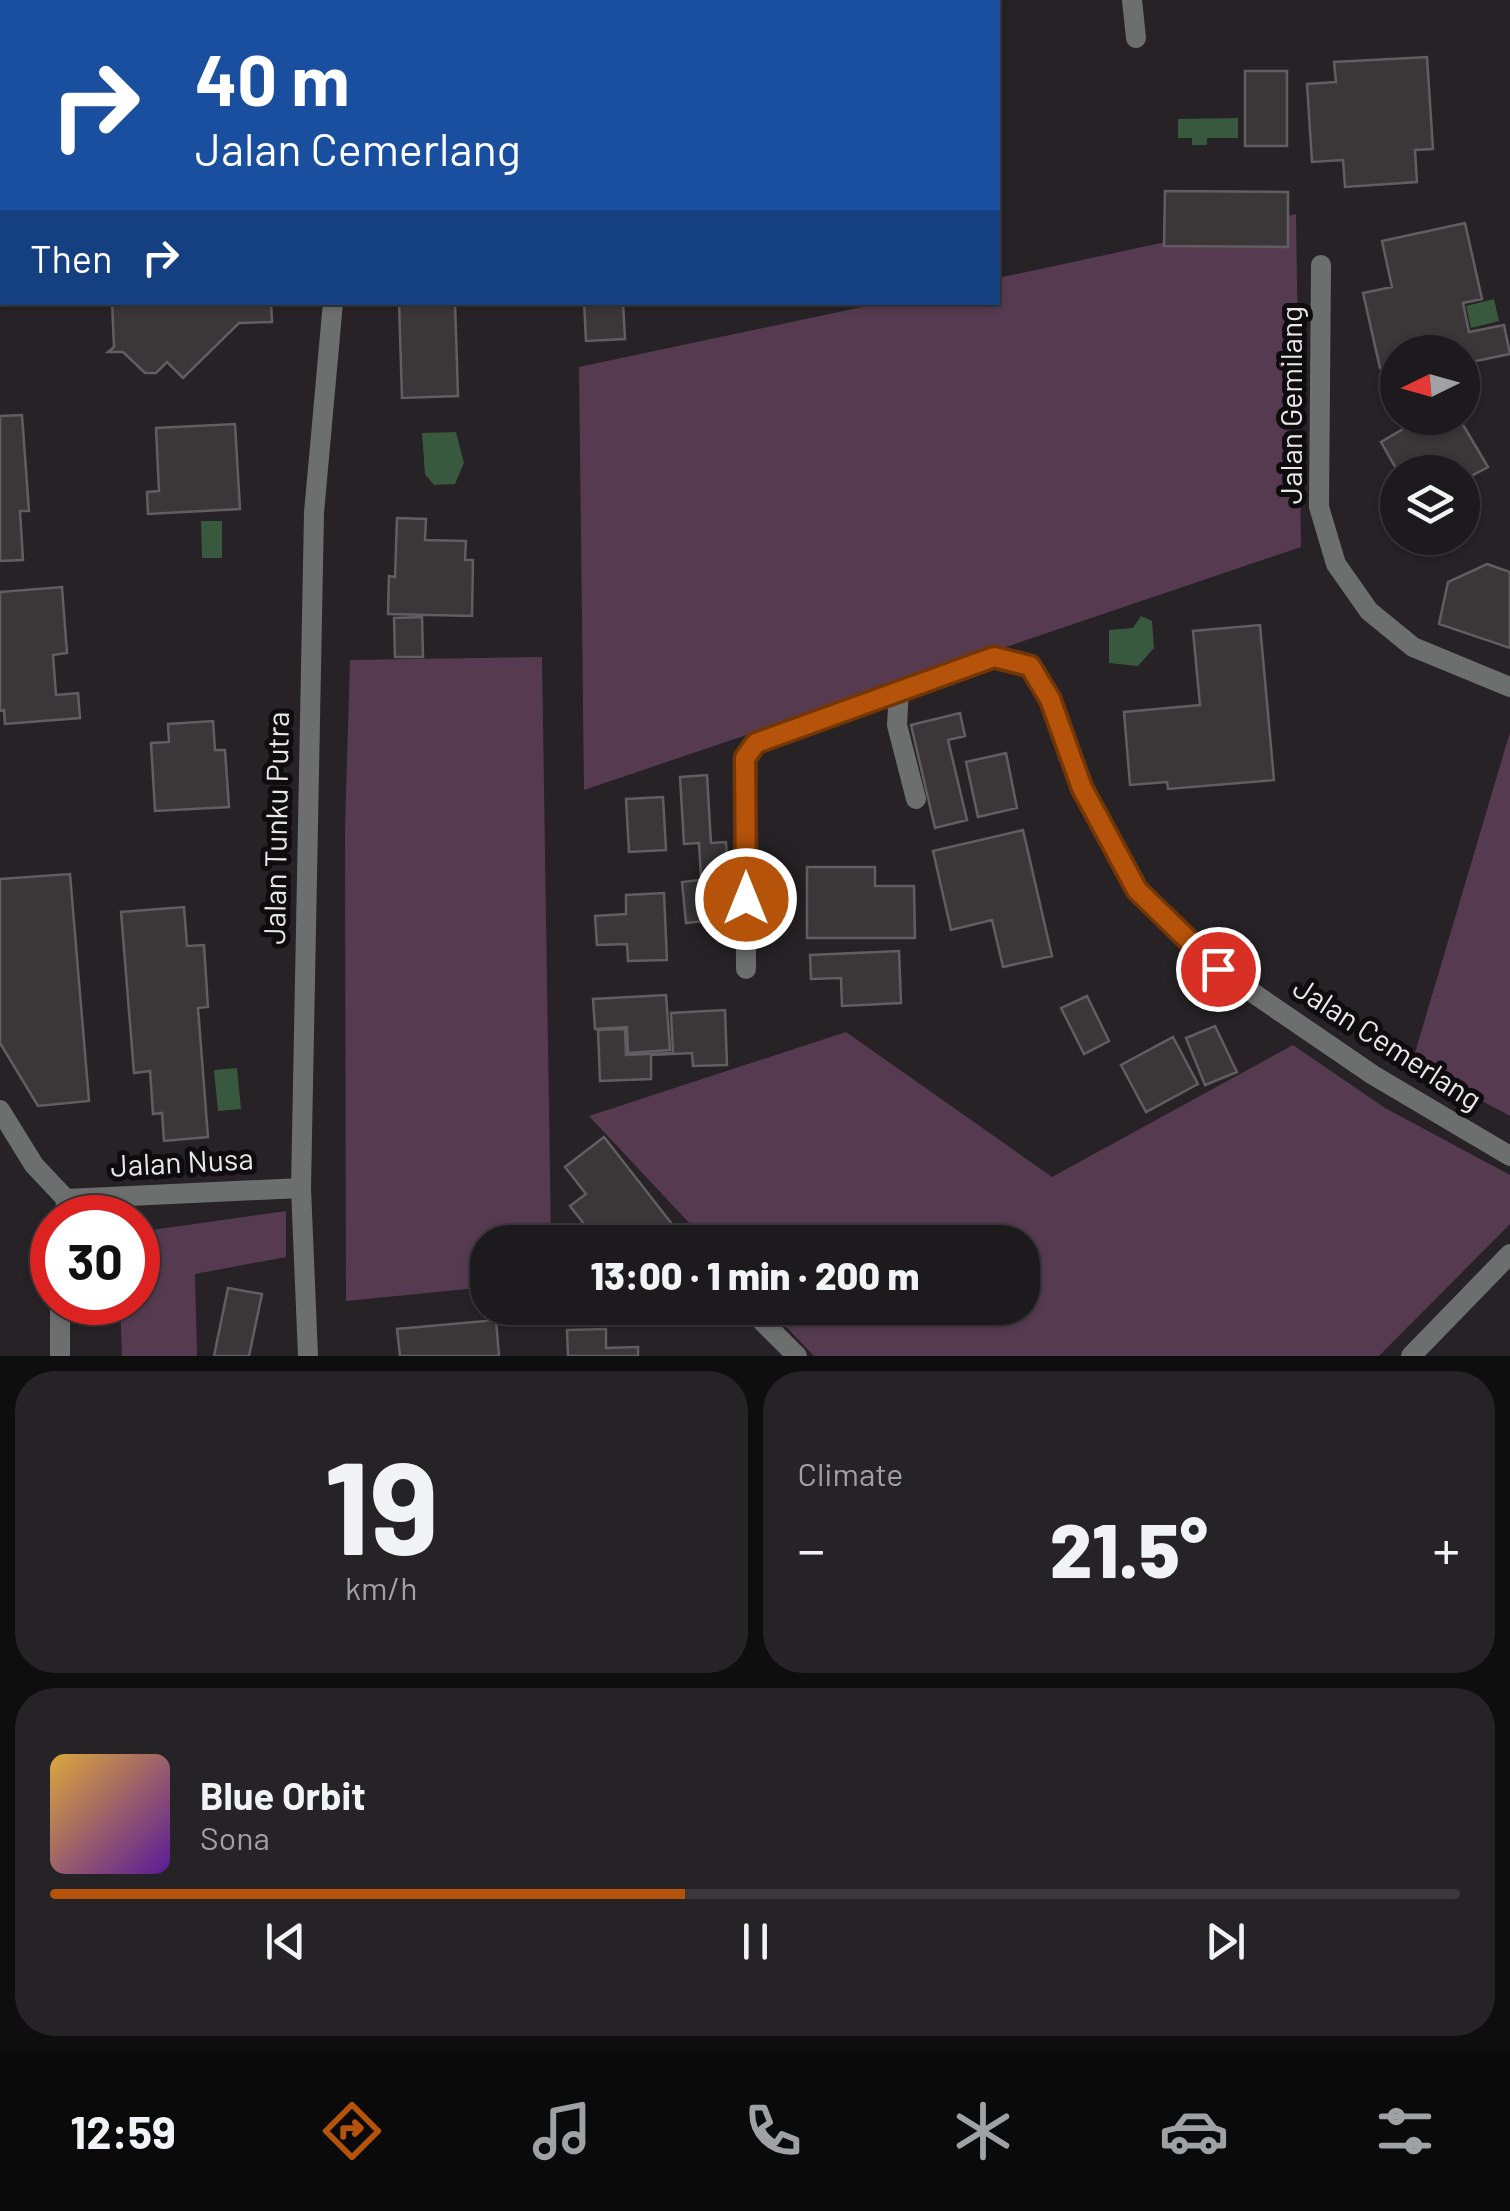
<!DOCTYPE html>
<html lang="en">
<head>
<meta charset="utf-8">
<style>
	:root { --surface:#1c1a1c; --page:#252325; --text:#f1f3f6; --muted:#a0a1a3; --line:#3a383b; --accent:#b45309 }
	body { margin:0; font-family:Barlow,sans-serif; background:var(--page); color:var(--text); height:100vh; display:flex; flex-direction:column; font-size:38px; white-space:nowrap }
	* { box-sizing:border-box; margin:0 }
	p { font-size:32px; color:var(--muted) }
	.icon { flex:none; width:55px; height:55px; fill:none; stroke:currentColor; stroke-width:2; stroke-linecap:round; stroke-linejoin:round }
	.map { position:relative; height:1356px; overflow:hidden }
	.details { display:flex; flex-direction:column; gap:15px; padding:15px; background:#0f0e0f; flex:1 }
	.details>* { flex:none }
	.banner { position:absolute; left:0px; top:0px; width:1000px; height:305px; box-shadow:0 2px 8px #0004,0 0 0 2px var(--line); background:#1a4fa0; color:#fff; overflow:hidden }
	.needle { width:65px; rotate:265deg }
	.controls { position:absolute; left:1380px; top:335px; display:grid; gap:20px }
	.controls a { display:grid; place-items:center; width:100px; height:100px; border-radius:50%; background:var(--surface); box-shadow:0 2px 8px #0004,0 0 0 2px var(--line); font-size:50px }
	.speed { position:absolute; left:30px; top:1195px; display:flex; gap:20px; font-size:50px; font-weight:700; text-align:center }
	.speed>* { display:grid; place-content:center; width:130px; height:130px; border-radius:50%; background:var(--surface); box-shadow:0 2px 8px #0004,0 0 0 2px var(--line); line-height:1 }
	.speed .limit { border:15px solid #d22; background:#fff; color:#111 }
	.pin { position:absolute; display:grid; place-items:center; width:85px; height:85px; color:#fff; margin:-42px; border:5px solid #fff; border-radius:50%; box-shadow:0 2px 10px #0007 }
	.me { position:absolute; width:110px; margin:-55px; rotate:0deg; stroke-linejoin:round; filter:drop-shadow(0 0 8px #0008) }
	.turn { display:flex; align-items:center; gap:35px; height:210px; padding:0 30px; font-size:45px }
	.turn .icon { width:130px; height:130px; stroke-width:2.5 }
	.turn b { display:block; font-size:70px; line-height:85px }
	.then { display:flex; align-items:center; height:95px; padding:0 30px; background:#0003; gap:20px; font-size:38px }
	.big { font-size:75px; font-weight:800; line-height:1.1 }
	.details .card { flex:1; display:flex; flex-direction:column; justify-content:center; gap:15px; min-width:0; padding:0 35px; border-radius:40px; background:var(--page) }
	.details .dial { align-items:center; gap:0 }
	.dial b { font-size:130px; line-height:1 }
	.song { display:flex; align-items:center; gap:30px }
	.cover { width:120px; height:120px; border-radius:15px; background:linear-gradient(135deg,hsl(40 70% 55%),hsl(270 70% 35%)) }
	.played { height:10px; border-radius:5px; background:linear-gradient(90deg,var(--accent) 45%,var(--line) 45%) }
	.keys { display:flex; justify-content:space-around; direction:ltr }
	.heat { display:flex; justify-content:space-between; align-items:center; font-size:55px; direction:ltr }
	.details .tiles { flex:1; display:grid; gap:15px; grid-template-columns:1fr 1fr }
	.card:last-child { grid-column:span 2 }
	.trip { position:absolute; left:470px; top:1225px; width:570px; height:100px; border-radius:40px; background:var(--surface); box-shadow:0 2px 8px #0004,0 0 0 2px var(--line); font-weight:800; line-height:100px; text-align:center }
	.menu { display:flex; height:160px; justify-content:space-around; align-items:center; background:#0b0a0b; color:var(--muted) }
	.menu .icon { width:70px; height:70px }
	.menu .on { color:var(--accent) }
	.menu b { font-size:45px; color:var(--text) }
	.map>svg:first-child { display:block }
	.green { fill:#563b50 }
	.water { fill:#38593e }
	.building { fill:#3b3739; stroke:#615d60; stroke-width:2.5 }
	.lines { fill:none; stroke-linecap:round; stroke-linejoin:round }
	.street { stroke:#6d6f6e; stroke-width:20 }
	.route-casing { stroke:#753606; stroke-width:25 }
	.route { stroke:#b45309; stroke-width:18 }
	.labels { text-anchor:middle; stroke-width:10; stroke-linejoin:round; paint-order:stroke }
	.street-label { font-size:30px; fill:#e9e7e9; stroke:#0e0c0d }
</style>
</head>
<body>
<div class="map">
<svg width="1510" height="1356" viewBox="0 0 1510 1356">
	<rect width="100%" height="100%" fill="#262225"/>
	<!-- green -->
	<path class="green" d="M1296,214l5,333 -717,243 -5,-423 302,-64 117,-1v-24z
		M542,657l9,585h-63l-1,45 -141,14 -1,-472 5,-169z
		M1510,732v384l-98,-53z
		M846,1032l206,145 241,-132 92,63 125,67v49l-131,132h-565l-46,-48h254v-66h-315l-118,-126z
		M286,1211v46l-91,17 2,82h-75l-2,-53 18,-1v-70z"/>
	<!-- water -->
	<path class="water" d="M1238,118v20h-31v7h-15v-7h-14v-19z
		M1494,299l5,22 -28,7 -5,-22z
		M456,432l8,31 -9,21 -21,1 -9,-11 -3,-41z
		M201,521h21v37h-20z
		M1141,616l11,5 2,27 -16,18 -29,-3v-33l24,-2z
		M237,1068l4,41 -23,2 -4,-41z"/>
	<!-- building -->
	<path class="building" d="M1427,57l6,92 -18,1 2,32 -72,5 -2,-27 -31,2 -5,-78 29,-2 -2,-20z
		M1245,71h42v75h-42z
		M1165,191l123,1v55l-124,-1z
		M1465,223l17,76 -19,4 6,29 35,-7 6,29 -48,10v-12h-64v13l-18,3 -17,-75 29,-6 -10,-46z
		M112,302h159l1,20 -33,1 -56,55 -16,-16 -11,11h-11l-22,-21h-15l6,-5z
		M399,302h56l3,94 -56,2z
		M584,302h39l2,37 -39,2z
		M22,415l7,96h-9l3,49 -23,1v-145z
		M1414,418h45l29,49 -26,14v-9h-20l-9,-14 -25,14h-10l-17,-30 27,-16 -2,-3z
		M235,424l5,85 -92,5 -1,-22 12,-1 -3,-63z
		M397,518l29,1 -1,21 41,1 -1,19h8l-1,56 -84,-2 1,-38 6,1z
		M1487,564l23,8v76l-71,-24 9,-42z
		M62,587l5,66 -14,2 3,40 22,-2 2,25 -75,6 -1,-14 -4,1v-119z
		M422,617l1,40h-28l-1,-39z
		M1260,625l14,155 -106,9 -1,-7 -37,3 -6,-73 76,-7 -7,-74z
		M960,713l5,23 -17,4 19,80 -32,8 -24,-103z
		M213,721l2,29h10l4,57 -74,4 -4,-68 18,-1 -1,-18z
		M1006,753l11,55 -39,9 -12,-55z
		M707,775l4,68 15,-1 2,33 -27,2 -2,-34 -15,1 -4,-67z
		M663,797l3,53 -37,2 -3,-53z
		M1023,830l29,126 -49,11 -11,-47 -41,10 -18,-79z
		M807,867h68v19h39l1,52h-108z
		M70,874l19,227 -51,5 -38,-63v-164z
		M709,879l5,41 -28,3 -4,-41z
		M664,893l3,67 -39,1 -1,-17 -30,1 -2,-29 31,-2v-19z
		M184,907l3,39 17,-1 4,62 -10,1 10,129 -44,4 -2,-28 -9,1 -3,-43 -16,2 -13,-161z
		M899,951l2,52 -59,3 -1,-28 -30,1 -1,-24z
		M666,995l4,55 -42,3 -1,-26 -32,2 -2,-30z
		M1087,996l22,45 -25,13 -23,-46z
		M725,1010l2,55 -34,1 -1,-13 -41,2v24l-51,2 -2,-51 27,-1 1,26 47,-2 -2,-40z
		M1215,1026l22,46 -32,13 -19,-47z
		M1173,1037l25,47 -52,28 -25,-47z
		M604,1137l82,105h-88l-28,-36 16,-12 -21,-27z
		M228,1288l34,6 -13,62h-35z
		M496,1320l3,36h-99l-3,-27z
		M606,1329v19l32,-1v9h-70l-1,-26z"/>
	<g class="lines">
		<!-- street -->
		<path class="street" d="M1132,0l4,38
			M380,2l1,-2
			M1321,265l-2,242 17,57 33,47 44,36 97,40
			M899,689l-2,36 19,74
			M746,969l-1,-210 11,-16 238,-86 36,9 20,33 32,89 55,102 81,79 155,106 137,81
			M0,1110l34,55 32,34 -1,19
			M66,1199l235,-11
			M749,1308l48,48
			M60,1356v-54
			M308,1356l-7,-168 13,-675 19,-211
			M1411,1356l99,-102"/>
	</g>
	<g class="lines">
		<defs>
			<path id="route" d="M746,899l-1,-141 11,-15 238,-86 36,9 20,33 32,89 55,102 81,79"/>
		</defs>
		<!-- route casing -->
		<use href="#route" class="route-casing"/>
		<!-- route -->
		<use href="#route" class="route"/>
	</g>
	<g class="labels">
		<!-- street labels -->
		<g class="street-label">
			<text transform="translate(1292 405) rotate(-90)" y="10">Jalan Gemilang</text>
			<text transform="translate(277 828) rotate(-89)" y="10">Jalan Tunku Putra</text>
			<text transform="translate(1387 1044) rotate(33)" y="10">Jalan Cemerlang</text>
			<text transform="translate(182 1163) rotate(-3)" y="10">Jalan Nusa</text>
		</g>
	</g>
</svg>
<div class="controls">
<a><svg class="needle" viewBox="-14 -14 28 28"><path d="M0-13l5 13h-10z" fill="#e53935"/><path d="M0 13l5-13h-10z" fill="#a0a1a3"/></svg></a>
<a><svg class="icon" aria-label="layers" viewBox="0 0 24 24"><path d="M12 4l9 5-9 5-9-5zM3 14l9 5 9-5"/></svg></a>
</div>
<div class="speed"><div class="limit">30</div></div>
<div class="pin" style="left:1218px;top:969px;background:#d93025"><svg class="icon" aria-label="arrive" viewBox="0 0 24 24"><path d="M6 21V4h12l-3 4 3 4H6"/></svg></div>
<svg class="me" style="left:746px;top:899px" viewBox="-20 -20 40 40"><circle r="17" fill="#b45309" stroke="#fff" stroke-width="3"/><path d="M0-11L8 9 0 5-8 9z" fill="#fff"/></svg>
<div class="trip">13:00 · 1 min · 200 m</div>
<div class="banner">
<div class="turn"><svg class="icon" aria-label="right" viewBox="0 0 24 24"><path d="M7 20v-9h11M14 6l5 5-5 5"/></svg><div><b>40 m</b>Jalan Cemerlang</div></div>
<div class="then">Then<svg class="icon" aria-label="right" viewBox="0 0 24 24"><path d="M7 20v-9h11M14 6l5 5-5 5"/></svg></div>
</div>
</div>
<section class="details">
<div class="tiles">
<div class="card dial"><b>19</b><p>km/h</p></div>
<div class="card"><p>Climate</p>
<div class="heat"><a>−</a><b class="big">21.5°</b><a>+</a></div>
</div>
<div class="card">
<div class="song"><i class="cover"></i><div><b>Blue Orbit</b><p>Sona</p></div></div>
<div class="played"></div>
<div class="keys"><svg class="icon" aria-label="previous" viewBox="0 0 24 24"><path d="M18 5L8 12l10 7zM5 5v14"/></svg><svg class="icon" aria-label="pause" viewBox="0 0 24 24"><path d="M8 5v14M16 5v14"/></svg><svg class="icon" aria-label="next" viewBox="0 0 24 24"><path d="M6 5l10 7-10 7zM19 5v14"/></svg></div>
</div>
</div>
</section>
<nav class="menu">
<b>12:59</b>
<svg class="icon on" aria-label="directions" viewBox="0 0 24 24"><path d="M12 3l9 9-9 9-9-9zM9 14v-3h6M13 9l2 2-2 2"/></svg>
<svg class="icon" aria-label="music" viewBox="0 0 24 24"><path d="M9 18V5l10-2v13"/><circle cx="6" cy="18" r="3"/><circle cx="16" cy="16" r="3"/></svg>
<svg class="icon" aria-label="phone" viewBox="0 0 24 24"><path d="M5 4h4l2 5-3 2q2 4 5 5l2-3 5 2v4C11 20 4 13 5 4z"/></svg>
<svg class="icon" aria-label="climate" viewBox="0 0 24 24"><path d="M12 3v18M4 7l16 10M4 17L20 7"/></svg>
<svg class="icon" aria-label="car" viewBox="0 0 24 24"><path d="M5 17H2v-5l4-1 3-4h7l3 4 3 1v5h-3M9 17h6M6 11h13"/><circle cx="7" cy="17" r="2"/><circle cx="17" cy="17" r="2"/></svg>
<svg class="icon" aria-label="filters" viewBox="0 0 24 24"><path d="M4 7h16M4 17h16"/><circle cx="9" cy="7" r="2"/><circle cx="15" cy="17" r="2"/></svg>
</nav>
</body>
</html>
